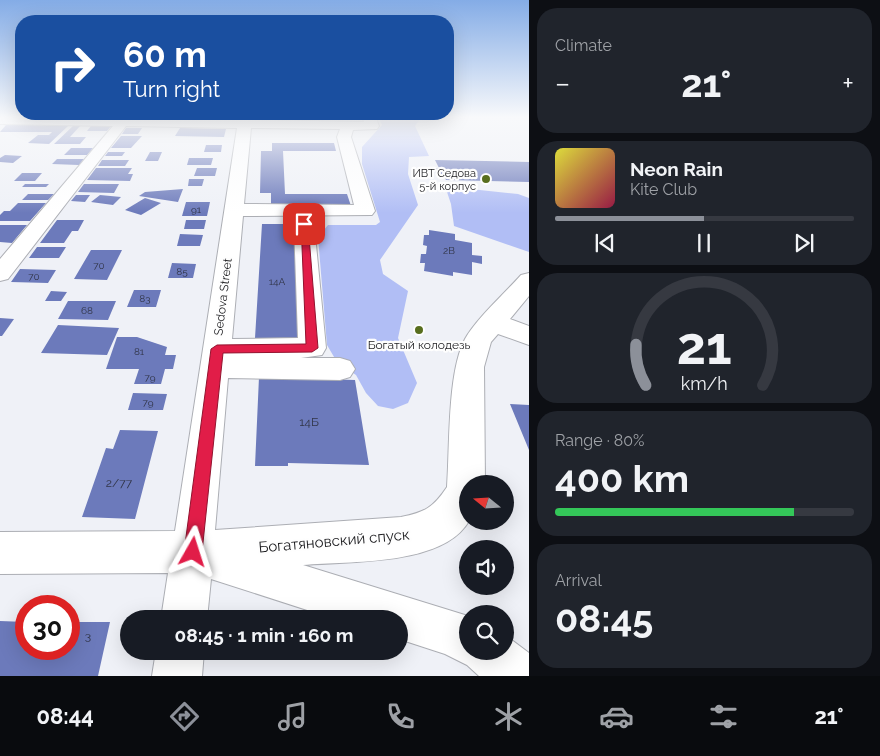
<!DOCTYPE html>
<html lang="en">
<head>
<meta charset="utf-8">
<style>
	:root { --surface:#171b24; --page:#20242c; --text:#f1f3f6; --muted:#9ea1a6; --line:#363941; --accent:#8c9099 }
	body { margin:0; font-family:Raleway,sans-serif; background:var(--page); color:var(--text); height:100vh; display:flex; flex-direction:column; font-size:19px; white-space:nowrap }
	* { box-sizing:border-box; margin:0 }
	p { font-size:16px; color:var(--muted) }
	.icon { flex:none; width:28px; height:28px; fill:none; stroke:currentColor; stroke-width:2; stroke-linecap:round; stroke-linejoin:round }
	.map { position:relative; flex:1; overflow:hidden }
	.details { display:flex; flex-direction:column; gap:8px; padding:8px; background:#0d0f14; width:351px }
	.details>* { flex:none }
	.banner { position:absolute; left:15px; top:15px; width:439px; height:105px; border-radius:20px; box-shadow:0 5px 20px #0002; background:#1a4fa0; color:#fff; overflow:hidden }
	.needle { width:32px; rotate:288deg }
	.fabs { position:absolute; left:459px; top:475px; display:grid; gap:10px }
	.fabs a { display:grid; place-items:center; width:55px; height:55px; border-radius:50%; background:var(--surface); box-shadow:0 5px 20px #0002; font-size:25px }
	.speed { position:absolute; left:15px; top:595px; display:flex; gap:10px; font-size:25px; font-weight:700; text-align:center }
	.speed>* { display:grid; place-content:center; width:65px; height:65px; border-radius:50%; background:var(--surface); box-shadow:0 5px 20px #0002; line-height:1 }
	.speed .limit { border:8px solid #d22; background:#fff; color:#111 }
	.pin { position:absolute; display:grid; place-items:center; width:42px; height:42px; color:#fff; margin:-21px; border-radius:10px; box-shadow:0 2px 8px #0006 }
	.me { position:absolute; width:55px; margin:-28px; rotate:6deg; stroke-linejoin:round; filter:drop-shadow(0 0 4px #0008) }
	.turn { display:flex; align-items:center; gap:18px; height:105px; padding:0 25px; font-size:22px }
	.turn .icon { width:65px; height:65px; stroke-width:2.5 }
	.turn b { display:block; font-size:35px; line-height:42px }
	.big { font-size:38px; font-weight:700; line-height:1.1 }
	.details .tile { flex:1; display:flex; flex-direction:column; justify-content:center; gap:8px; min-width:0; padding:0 18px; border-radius:20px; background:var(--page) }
	.details .dial { align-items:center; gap:0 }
	.dial svg { height:130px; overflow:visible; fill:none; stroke:var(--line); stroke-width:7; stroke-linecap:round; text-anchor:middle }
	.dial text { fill:var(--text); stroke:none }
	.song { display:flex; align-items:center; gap:15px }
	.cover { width:60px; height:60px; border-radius:8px; background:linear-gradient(135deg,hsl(60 70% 55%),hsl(340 70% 35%)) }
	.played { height:5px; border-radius:2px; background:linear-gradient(90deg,var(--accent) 50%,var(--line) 50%) }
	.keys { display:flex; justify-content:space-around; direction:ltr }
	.heat { display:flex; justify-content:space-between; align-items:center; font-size:28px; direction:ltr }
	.charge { height:8px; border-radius:4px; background:linear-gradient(90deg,#34c759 80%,var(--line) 0) }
	.trip { position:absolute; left:120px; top:610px; width:288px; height:50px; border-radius:25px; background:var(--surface); box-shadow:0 5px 20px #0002; font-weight:700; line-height:50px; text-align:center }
	.menu { display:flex; height:80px; justify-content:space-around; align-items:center; background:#090b0e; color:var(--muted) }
	.menu .icon { width:35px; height:35px }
	.menu .on { color:var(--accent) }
	.menu b { font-size:22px; color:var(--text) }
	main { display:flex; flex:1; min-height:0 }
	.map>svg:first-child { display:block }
	.green { fill:#b1bef5 }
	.building { fill:#6c7abb }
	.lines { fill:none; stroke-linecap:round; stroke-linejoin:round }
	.minor-casing { stroke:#acaeb4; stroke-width:2 }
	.minor { fill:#fff; fill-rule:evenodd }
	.route { fill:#e11d48; stroke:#92132f }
	.poi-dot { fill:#586e1e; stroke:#fefefe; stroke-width:2 }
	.labels { text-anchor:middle; stroke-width:4.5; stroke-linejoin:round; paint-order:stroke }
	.number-label { font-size:10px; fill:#303446 }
	.far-poi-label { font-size:11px; fill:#1c1c1f; stroke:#fefefe; text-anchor:end }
	.street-label { font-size:12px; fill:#1c1c1f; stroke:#fefefe }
	.poi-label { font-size:12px; fill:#1c1c1f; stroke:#fefefe }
	.near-number-label { font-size:12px; fill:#303446 }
	.near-street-label { font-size:15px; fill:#1c1c1f; stroke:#fefefe }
</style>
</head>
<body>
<main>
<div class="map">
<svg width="529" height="676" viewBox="0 0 529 676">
	<rect width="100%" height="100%" fill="#eff1f7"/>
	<!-- green -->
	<path class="green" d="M379,118h42l-6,8 14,30 -20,1 -1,17 10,31 -38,55 3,14 25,17 -10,47 19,45 -9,20 -15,6 -15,-3 -12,-13 -10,-18 -19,-13 -10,-17 -9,-108 10,-12h48l4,-3 -18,-58v-17l20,-22z
		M461,188l57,6 11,4v54l-75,-26 -3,-22 -5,-15z"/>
	<!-- building -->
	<path class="building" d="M6,125h21l41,1 -19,18 -21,-1 10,-8h11l3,-3h-52z
		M73,126h7l-10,11h16l-6,7h-26z
		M91,126h20l-4,5h-20z
		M126,128h16l-4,6h-16z
		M180,128l46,1 -2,8 -49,-1z
		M121,136h21l-11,12h-20z
		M272,143h62l2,8h-53l2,43h62l4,12 -80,-1v-12h-11l1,-42h11z
		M206,145h16l-1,7h-17z
		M71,148h22l-6,7h-23z
		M108,152h17l-3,4h-17z
		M150,152h12l-4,9h-13z
		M5,155l17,1 -9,7 -13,-1v-4z
		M189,158h24l-2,7h-24z
		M57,159h27l-5,6 -27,-1z
		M102,160h27l-4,6h-27z
		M435,160l94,2v20l-83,-2 -2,-4h-6l-5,-8h6z
		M96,168h36l-4,6h5l-3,7 -43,-1z
		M197,168h20l-2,8h-21z
		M22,173h20l-7,8h-21z
		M189,179h15l-2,7h-14z
		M25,184h24l-3,3h-24z
		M84,184h35l-5,9 -36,-1z
		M183,189l-5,13 -39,-6 6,-4z
		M28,194h26l-6,6h-26z
		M76,195h14l-5,7 -14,-1z
		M100,195l21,2 -8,8 -22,-3z
		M145,198l16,5 -20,12 -16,-5z
		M186,202h24l-3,14h-25z
		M18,203h28l-16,18h-30v-6l4,-4h6z
		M57,220h27l-6,11h-6l-8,12h-24z
		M186,220h20l-2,9h-20z
		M262,224h32l5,115 -44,-1z
		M0,225h27l-15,18 -12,-1z
		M429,230l26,4v6l17,3v12l10,1v8l-10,-2v13l-19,-3v4l-29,-5 1,-8h-5l1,-9h5l1,-8 -4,-1 1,-10h5z
		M180,234l23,1 -3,11h-23z
		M37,247h29l-7,11h-30z
		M91,250h31l-15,30 -33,-1z
		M172,263l24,1 -3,14h-25z
		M20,269l36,1 -8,13 -37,-1z
		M134,290h27l-5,17h-29z
		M51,291l16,1 -6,9h-16z
		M68,301h48l-8,19 -50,-1z
		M0,318l14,1 -12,17h-2z
		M58,325l61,3 -12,27 -66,-2z
		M117,337h20l30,10 -2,8h11l-3,14h-8l-4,15h-27l5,-15h-33z
		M259,377l96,3 14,85 -81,-2v3h-33z
		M133,393l34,1 -4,16h-35z
		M510,404l19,1v45z
		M120,430l38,1 -23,88 -53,-2 24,-69 7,1z
		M0,621l26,1v27h43v-27h41l-12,54h-98z"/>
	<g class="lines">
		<defs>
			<path id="minor" d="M0,118h251v2l113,2 -1,-4h13l3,8 -2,3 -24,1 -2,7 24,74 -3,4 -129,1 -11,123 66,-1 -4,-114 3,-4 7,-2 7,2 3,4 12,124 -4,7 -21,3h39l10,3 5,8 -5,8 -10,3 -112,-2 -13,152 186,-13c24,-5 32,-9 46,-30 3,-40 0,-114 18,-148 11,-20 40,-46 56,-64l8,-2v23l-19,23 19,7v19l-31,-11 -7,8 -7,25 1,117h-17v37h1c-26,45 -119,40 -166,44l165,51v35h37v-16l24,18v23h-50l-12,-11 -22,-11 -46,-15v-20h-64l-124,-40 -4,40h-46l7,-46 -168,1v-42l175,-1 62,-403 -111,-2 -118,153 -8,2v-22l113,-133 -113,-2zM251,128l89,1 -3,8 17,68 -110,-1z
				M156,651h48l-2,25h-50z"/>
		</defs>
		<!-- minor casing -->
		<use href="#minor" class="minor-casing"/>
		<!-- minor -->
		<use href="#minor" class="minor"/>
	</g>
	<!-- sky -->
	<linearGradient id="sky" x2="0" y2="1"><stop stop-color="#84ace6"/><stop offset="0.55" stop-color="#f8f9fb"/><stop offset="1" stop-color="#f8f9fb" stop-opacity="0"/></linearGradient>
	<rect width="529" height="213" fill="url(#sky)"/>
	<!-- route -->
	<path class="route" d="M301,222l7,2 10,124 -6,4 -89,1 -21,199 -3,6 -6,3 -6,-3 -3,-6 27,-203 6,-4 89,-1z"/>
	<!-- markers -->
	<g class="poi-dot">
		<circle cx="486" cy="179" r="5"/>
		<circle cx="419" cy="330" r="5"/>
	</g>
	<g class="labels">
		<!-- number labels -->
		<g class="number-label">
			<text x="196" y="213">91</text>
			<text x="449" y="254">2В</text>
			<text x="99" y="269">70</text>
			<text x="182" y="275">85</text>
			<text x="34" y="280">70</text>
			<text x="277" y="285">14А</text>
			<text x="145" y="302">83</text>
			<text x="87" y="314">68</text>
			<text x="139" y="355">81</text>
			<text x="150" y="381">79</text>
			<text x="148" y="406">79</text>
		</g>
		<!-- far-poi labels -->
		<g class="far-poi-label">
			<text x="476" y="177">ИВТ Седова<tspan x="476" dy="13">5-й корпус</tspan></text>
		</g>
		<!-- street labels -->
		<g class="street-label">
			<text transform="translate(223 297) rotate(-83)" y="4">Sedova Street</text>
		</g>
		<!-- poi labels -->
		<g class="poi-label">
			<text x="419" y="349">Богатый колодезь</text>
		</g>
		<!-- near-number labels -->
		<g class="near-number-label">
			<text x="309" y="426">14Б</text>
			<text x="119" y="487">2/77</text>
			<text x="88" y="640">3</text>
		</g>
		<!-- near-street labels -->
		<g class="near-street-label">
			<text transform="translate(334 541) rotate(-5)" y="5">Богатяновский спуск</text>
		</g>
	</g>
</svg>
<div class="fabs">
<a><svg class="needle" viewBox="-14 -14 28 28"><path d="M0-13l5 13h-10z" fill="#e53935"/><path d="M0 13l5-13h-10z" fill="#9ea1a6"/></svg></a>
<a><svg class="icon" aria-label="sound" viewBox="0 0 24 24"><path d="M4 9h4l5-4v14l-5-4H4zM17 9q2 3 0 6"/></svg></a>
<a><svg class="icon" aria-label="search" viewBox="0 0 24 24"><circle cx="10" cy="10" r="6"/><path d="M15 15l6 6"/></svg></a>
</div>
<div class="speed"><div class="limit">30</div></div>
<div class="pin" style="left:304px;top:224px;background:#d93025"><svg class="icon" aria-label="arrive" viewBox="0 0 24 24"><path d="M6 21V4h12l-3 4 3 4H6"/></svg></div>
<svg class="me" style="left:193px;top:552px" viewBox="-20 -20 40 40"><path d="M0-17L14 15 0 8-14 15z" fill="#e11d48" stroke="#fff" stroke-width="4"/></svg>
<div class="trip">08:45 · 1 min · 160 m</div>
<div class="banner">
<div class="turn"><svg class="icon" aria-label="right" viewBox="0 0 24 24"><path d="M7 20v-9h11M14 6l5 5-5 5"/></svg><div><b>60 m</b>Turn right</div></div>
</div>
</div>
<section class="details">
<div class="tile"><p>Climate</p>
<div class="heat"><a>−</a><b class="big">21°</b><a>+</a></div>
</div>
<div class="tile">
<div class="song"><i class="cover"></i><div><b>Neon Rain</b><p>Kite Club</p></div></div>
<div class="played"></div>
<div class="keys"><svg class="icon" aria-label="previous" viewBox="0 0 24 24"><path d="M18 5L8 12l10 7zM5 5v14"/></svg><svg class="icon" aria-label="pause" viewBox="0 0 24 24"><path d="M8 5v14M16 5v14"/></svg><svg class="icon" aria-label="next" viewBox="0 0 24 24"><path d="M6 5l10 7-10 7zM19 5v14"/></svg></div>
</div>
<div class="tile dial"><svg viewBox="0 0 100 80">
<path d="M14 69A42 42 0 1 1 86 69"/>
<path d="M14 69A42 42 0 0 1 8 44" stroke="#8c9099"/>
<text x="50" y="56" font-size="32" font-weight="700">21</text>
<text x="50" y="72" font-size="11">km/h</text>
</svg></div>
<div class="tile"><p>Range · 80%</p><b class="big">400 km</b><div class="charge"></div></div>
<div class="tile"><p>Arrival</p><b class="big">08:45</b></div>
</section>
</main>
<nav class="menu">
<b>08:44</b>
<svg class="icon on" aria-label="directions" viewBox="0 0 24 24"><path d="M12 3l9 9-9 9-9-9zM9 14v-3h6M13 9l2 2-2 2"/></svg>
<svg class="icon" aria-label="music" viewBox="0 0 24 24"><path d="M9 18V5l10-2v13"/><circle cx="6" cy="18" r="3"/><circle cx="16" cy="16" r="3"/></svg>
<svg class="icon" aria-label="phone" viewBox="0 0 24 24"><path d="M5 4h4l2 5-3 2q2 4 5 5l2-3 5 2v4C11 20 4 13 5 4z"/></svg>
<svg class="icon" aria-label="climate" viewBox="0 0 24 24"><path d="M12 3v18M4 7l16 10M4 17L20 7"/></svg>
<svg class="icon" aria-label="car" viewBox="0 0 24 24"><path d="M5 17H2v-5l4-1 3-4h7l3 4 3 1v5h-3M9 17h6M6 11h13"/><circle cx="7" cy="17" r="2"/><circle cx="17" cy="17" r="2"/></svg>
<svg class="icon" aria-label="filters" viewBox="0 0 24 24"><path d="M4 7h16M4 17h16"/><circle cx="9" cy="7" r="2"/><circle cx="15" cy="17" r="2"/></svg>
<b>21°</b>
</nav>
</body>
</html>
